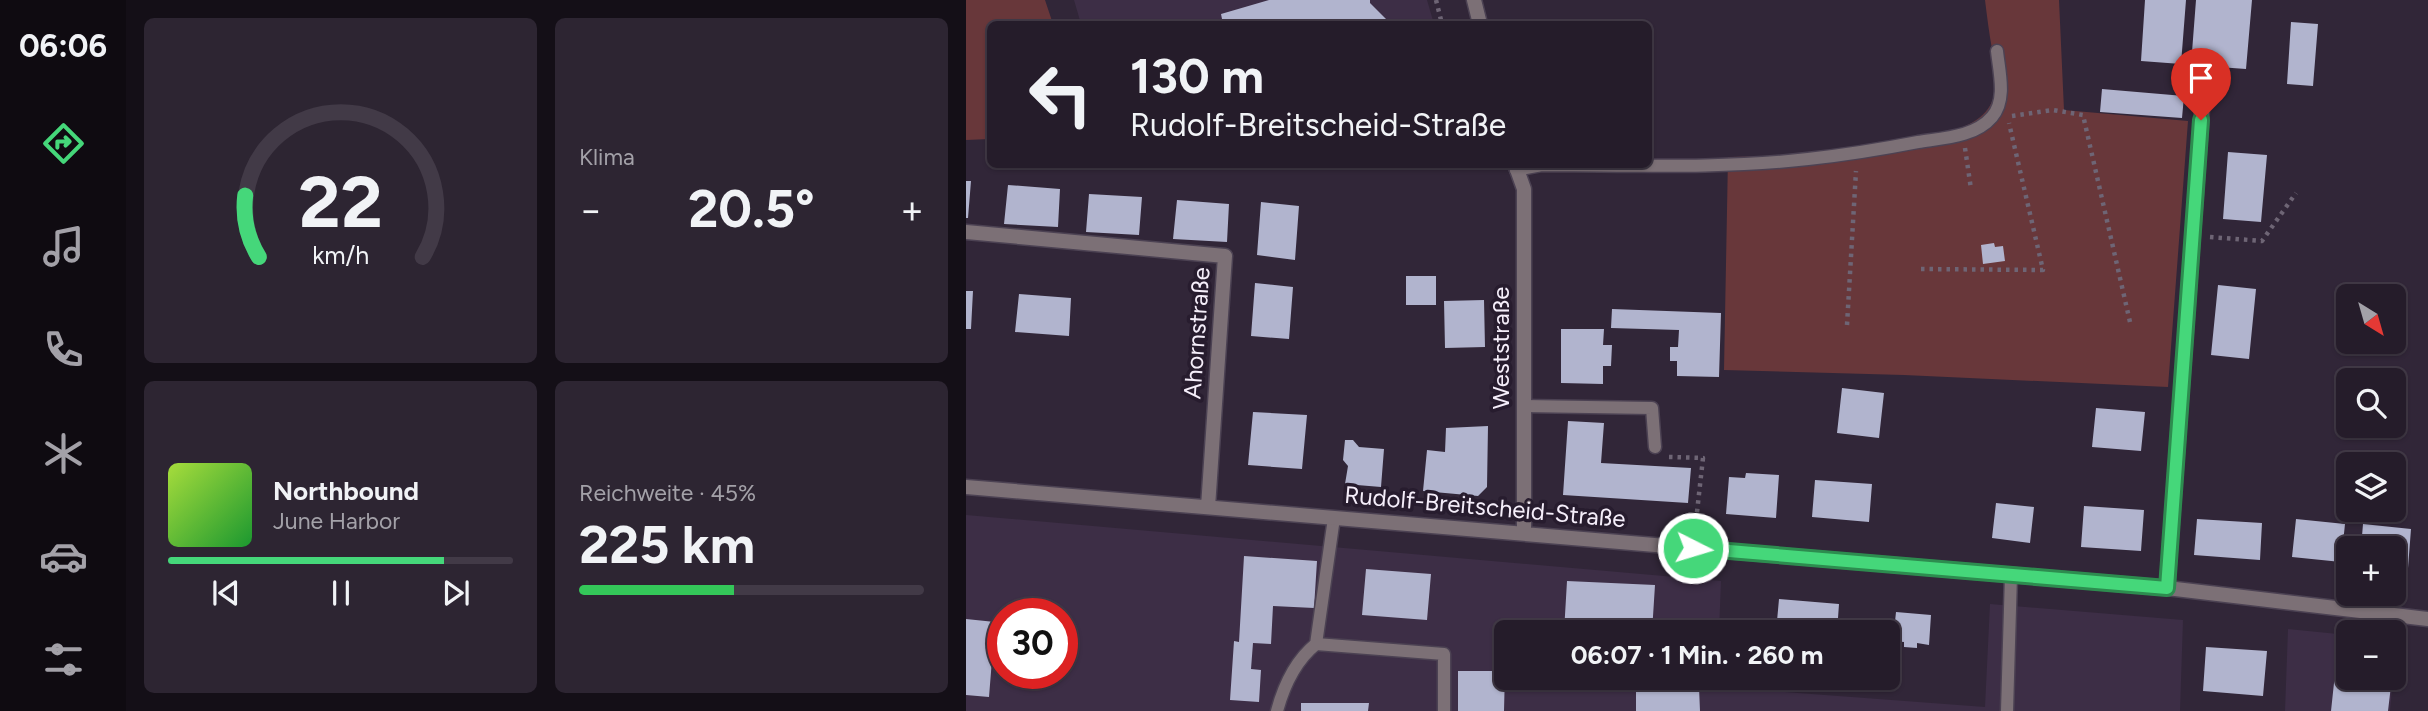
<!DOCTYPE html>
<html lang="de">
<head>
<meta charset="utf-8">
<style>
	:root { --surface:#251c2a; --page:#2d2532; --text:#f1f3f6; --muted:#a3a1a8; --line:#423a47; --accent:#45d77a }
	body { margin:0; font-family:Figtree,sans-serif; background:var(--page); color:var(--text); height:100vh; display:flex; flex-direction:column; font-size:26px; white-space:nowrap }
	* { box-sizing:border-box; margin:0 }
	p { font-size:23px; color:var(--muted) }
	.icon { flex:none; width:38px; height:38px; fill:none; stroke:currentColor; stroke-width:2; stroke-linecap:round; stroke-linejoin:round }
	.map { position:relative; flex:1; overflow:hidden }
	.side { display:flex; flex-direction:column; gap:18px; padding:18px; background:#140f17; width:840px }
	.side>* { flex:none }
	.banner { position:absolute; left:21px; top:21px; width:665px; height:147px; border-radius:10px; box-shadow:0 2px 5px #0004,0 0 0 2px var(--line); background:#251c2a; color:var(--text); overflow:hidden }
	.needle { width:46px; rotate:143deg }
	.tools { position:absolute; left:1370px; top:284px; display:grid; gap:14px }
	.tools a { display:grid; place-items:center; width:70px; height:70px; border-radius:10px; background:var(--surface); box-shadow:0 2px 5px #0004,0 0 0 2px var(--line); font-size:35px }
	.speed { position:absolute; left:21px; top:598px; display:flex; gap:14px; font-size:35px; font-weight:700; text-align:center }
	.speed>* { display:grid; place-content:center; width:91px; height:91px; border-radius:50%; background:var(--surface); box-shadow:0 2px 5px #0004,0 0 0 2px var(--line); line-height:1 }
	.speed .limit { border:10px solid #d22; background:#fff; color:#111 }
	.pin { position:absolute; display:grid; place-items:center; width:60px; height:60px; color:#fff; margin:-72px -30px; border-radius:50% 50% 50% 0; rotate:-45deg; box-shadow:0 0 7px #0007 }
	.pin .icon { rotate:45deg }
	.me { position:absolute; width:77px; margin:-38px; rotate:95deg; stroke-linejoin:round; filter:drop-shadow(0 0 5px #0008) }
	.turn { display:flex; align-items:center; gap:24px; height:147px; padding:0 28px; font-size:32px }
	.turn .icon { width:91px; height:91px; stroke-width:2.5 }
	.turn b { display:block; font-size:49px; line-height:60px }
	.big { font-size:52px; font-weight:700; line-height:1.1 }
	.side .card { flex:1; display:flex; flex-direction:column; justify-content:center; gap:10px; min-width:0; padding:0 24px; border-radius:10px; background:var(--page) }
	.side .dial { align-items:center; gap:0 }
	.dial svg { height:182px; overflow:visible; fill:none; stroke:var(--line); stroke-width:7; stroke-linecap:round; text-anchor:middle }
	.dial text { fill:var(--text); stroke:none }
	.song { display:flex; align-items:center; gap:21px }
	.cover { width:84px; height:84px; border-radius:10px; background:linear-gradient(135deg,hsl(80 70% 55%),hsl(130 70% 35%)) }
	.played { height:7px; border-radius:4px; background:linear-gradient(90deg,var(--accent) 80%,var(--line) 80%) }
	.keys { display:flex; justify-content:space-around; direction:ltr }
	.heat { display:flex; justify-content:space-between; align-items:center; font-size:38px; direction:ltr }
	.charge { height:10px; border-radius:5px; background:linear-gradient(90deg,#34c759 45%,var(--line) 0) }
	.side .tiles { flex:1; display:grid; gap:18px; grid-template-columns:repeat(2,1fr) }
	.trip { position:absolute; left:528px; top:620px; width:406px; height:70px; border-radius:10px; background:var(--surface); box-shadow:0 2px 5px #0004,0 0 0 2px var(--line); font-weight:700; line-height:70px; text-align:center }
	main { display:flex; flex:1; min-height:0 }
	.menu { display:flex; flex-direction:column; width:126px; justify-content:space-around; align-items:center; background:#0f0b11; color:var(--muted) }
	.menu .icon { width:49px; height:49px }
	.menu .current { color:var(--accent) }
	.menu b { font-size:32px; color:var(--text) }
	.map>svg:first-child { display:block }
	.built { fill:#3d2e46; fill-rule:evenodd }
	.green { fill:#68373a }
	.building { fill:#b1b4ce }
	.lines { fill:none; stroke-linecap:round; stroke-linejoin:round }
	.lane-casing { stroke:#4c4253; stroke-width:15 }
	.street-casing { stroke:#4c4253; stroke-width:17 }
	.path { stroke:#6e6575; stroke-width:4.5; stroke-dasharray:3.5 5; stroke-linecap:butt }
	.lane { stroke:#7c7076; stroke-width:12 }
	.street { stroke:#7c7076; stroke-width:14 }
	.route-casing { stroke:#2d8c4f; stroke-width:18 }
	.route { stroke:#45d77a; stroke-width:12 }
	.labels { text-anchor:middle; stroke-width:7; stroke-linejoin:round; paint-order:stroke }
	.street-label { font-size:24px; fill:#f5eefa; stroke:#271c2e }
</style>
</head>
<body>
<main>
<nav class="menu">
<b>06:06</b>
<svg class="icon current" aria-label="directions" viewBox="0 0 24 24"><path d="M12 3l9 9-9 9-9-9zM9 14v-3h6M13 9l2 2-2 2"/></svg>
<svg class="icon" aria-label="music" viewBox="0 0 24 24"><path d="M9 18V5l10-2v13"/><circle cx="6" cy="18" r="3"/><circle cx="16" cy="16" r="3"/></svg>
<svg class="icon" aria-label="phone" viewBox="0 0 24 24"><path d="M5 4h4l2 5-3 2q2 4 5 5l2-3 5 2v4C11 20 4 13 5 4z"/></svg>
<svg class="icon" aria-label="climate" viewBox="0 0 24 24"><path d="M12 3v18M4 7l16 10M4 17L20 7"/></svg>
<svg class="icon" aria-label="car" viewBox="0 0 24 24"><path d="M5 17H2v-5l4-1 3-4h7l3 4 3 1v5h-3M9 17h6M6 11h13"/><circle cx="7" cy="17" r="2"/><circle cx="17" cy="17" r="2"/></svg>
<svg class="icon" aria-label="filters" viewBox="0 0 24 24"><path d="M4 7h16M4 17h16"/><circle cx="9" cy="7" r="2"/><circle cx="15" cy="17" r="2"/></svg>
</nav>
<section class="side">
<div class="tiles">
<div class="card dial"><svg viewBox="0 0 100 80">
<path d="M14 69A42 42 0 1 1 86 69"/>
<path d="M14 69A42 42 0 0 1 8 42" stroke="#45d77a"/>
<text x="50" y="56" font-size="32" font-weight="700">22</text>
<text x="50" y="72" font-size="11">km/h</text>
</svg></div>
<div class="card"><p>Klima</p>
<div class="heat"><a>−</a><b class="big">20.5°</b><a>+</a></div>
</div>
<div class="card">
<div class="song"><i class="cover"></i><div><b>Northbound</b><p>June Harbor</p></div></div>
<div class="played"></div>
<div class="keys"><svg class="icon" aria-label="previous" viewBox="0 0 24 24"><path d="M18 5L8 12l10 7zM5 5v14"/></svg><svg class="icon" aria-label="pause" viewBox="0 0 24 24"><path d="M8 5v14M16 5v14"/></svg><svg class="icon" aria-label="next" viewBox="0 0 24 24"><path d="M6 5l10 7-10 7zM19 5v14"/></svg></div>
</div>
<div class="card"><p>Reichweite · 45%</p><b class="big">225 km</b><div class="charge"></div></div>
</div>
</section>
<div class="map">
<svg width="1462" height="711" viewBox="0 0 1462 711">
	<rect width="100%" height="100%" fill="#312638"/>
	<!-- built -->
	<path class="built" d="M108,0h353l7,24h-353z
		M0,515l755,66 -2,51h-212v45h209v10l269,20 5,-103 193,16 -3,91h-1214zM37,614h59v60h-59z
		M1322,629l60,6v42h45l-3,34h-105z"/>
	<!-- green -->
	<path class="green" d="M0,0h79l8,24h-63v115l-24,1z
		M1019,0h74l5,110 124,11 -20,266 -264,-12 -180,-5 4,-213c78,0 153,-12 230,-28 42,-15 41,-41 34,-80 -3,-16 -5,-33 -7,-49z"/>
	<!-- building -->
	<path class="building" d="M303,0h101v3l21,21h-168l-2,-10z
		M1179,0h41l-5,64 -40,-3z
		M1230,0h56l-6,69 -55,-4z
		M1325,22l27,2 -5,62 -26,-2z
		M1136,89l82,7 -2,22 -82,-6z
		M1262,152l39,3 -6,67 -38,-3z
		M0,181h5l-3,37h-2z
		M42,185l52,4 -2,38 -54,-3z
		M123,194l53,3 -3,38 -53,-3z
		M211,200l52,4 -2,38 -54,-3z
		M295,202l38,4 -4,54 -38,-5z
		M1028,243l1,4 8,-1 2,15 -22,3 -2,-19z
		M440,276h30v29h-30z
		M289,283l38,4 -4,52 -38,-3z
		M1252,285l38,4 -7,70 -38,-4z
		M0,291h7l-2,38h-5z
		M53,294l52,4 -2,38 -54,-4z
		M518,300l1,47 -40,1 -1,-47z
		M646,309l109,4 -2,64 -42,-1v-15h-7v-14h8l1,-17 -68,-2z
		M595,329h43l-1,16h9l-1,21h-8v18l-42,-1z
		M876,388l42,5 -5,45 -42,-5z
		M1130,408l49,4 -4,39 -49,-4z
		M287,412l54,3 -5,54 -54,-4z
		M602,421l36,2 -3,40 90,5 -3,35 -125,-8z
		M522,426l-1,61 -9,9 -55,-5 4,-41 18,2 1,-24z
		M379,440h8l6,7 25,2 -3,38 -36,-3 3,-18 -5,-6z
		M780,473l33,2 -3,43 -50,-4 3,-37 16,1z
		M849,480l57,4 -3,38 -57,-5z
		M1030,503l38,4 -4,36 -38,-5z
		M1118,506l60,4 -3,41 -60,-4z
		M1231,519l65,4 -2,37 -66,-5z
		M1330,519l49,5 -4,38 -49,-5z
		M1397,524l48,5 -3,39 -14,-1v-19h-33z
		M278,556l73,5 -3,47 -41,-2 -2,38 -18,-1 -2,26 10,1 -2,32 -29,-2 4,-59 5,1z
		M400,569l65,5 -4,46 -65,-5z
		M601,581l88,4 -3,47h-88z
		M813,599l60,5 -2,28h-61z
		M930,612l35,3 -2,30 -12,-2v5l-13,-1v-5l-11,-1z
		M0,619l29,3 -6,75 -23,-2z
		M1240,647l61,4 -4,45 -60,-5z
		M1371,655l11,1v21h44l-4,34h-57z
		M492,671h47l-1,40h-46z
		M670,687h63l1,24h-64z
		M335,703h68l-1,8h-67z"/>
	<g class="lines">
		<defs>
			<path id="lane" d="M550,170l26,-5c87,0 180,4 266,-6 37,-4 74,-10 110,-17 25,-4 57,-5 74,-25 15,-17 7,-46 5,-66
				M558,406l128,2 3,39
				M350,644l128,10v57
				M311,711c7,-26 18,-50 39,-67l18,-126
				M1041,711l4,-136"/>
			<path id="street" d="M508,0l6,24
				M549,164l9,25v344
				M0,232l259,24 -17,251
				M0,487l1201,101 261,31
				M1201,588l37,-506"/>
		</defs>
		<!-- lane casing -->
		<use href="#lane" class="lane-casing"/>
		<!-- street casing -->
		<use href="#street" class="street-casing"/>
		<!-- path -->
		<path class="path" d="M470,0l6,24
			M1046,116l41,-6 30,5 47,207
			M999,148l6,41
			M1244,237l52,4 34,-48
			M955,269l122,1 -34,-147
			M881,325l9,-154
			M703,457l34,1 -8,72"/>
		<!-- lane -->
		<use href="#lane" class="lane"/>
		<!-- street -->
		<use href="#street" class="street"/>
	</g>
	<g class="lines">
		<defs>
			<path id="route" d="M727,548l474,40 34,-468"/>
		</defs>
		<!-- route casing -->
		<use href="#route" class="route-casing"/>
		<!-- route -->
		<use href="#route" class="route"/>
	</g>
	<g class="labels">
		<!-- street labels -->
		<g class="street-label">
			<text transform="translate(231 333) rotate(-86)" y="8">Ahornstraße</text>
			<text transform="translate(535 348) rotate(-90)" y="8">Weststraße</text>
			<text transform="translate(519 507) rotate(5)" y="8">Rudolf-Breitscheid-Straße</text>
		</g>
	</g>
</svg>
<div class="tools">
<a><svg class="needle" viewBox="-14 -14 28 28"><path d="M0-13l5 13h-10z" fill="#e53935"/><path d="M0 13l5-13h-10z" fill="#a3a1a8"/></svg></a>
<a><svg class="icon" aria-label="search" viewBox="0 0 24 24"><circle cx="10" cy="10" r="6"/><path d="M15 15l6 6"/></svg></a>
<a><svg class="icon" aria-label="layers" viewBox="0 0 24 24"><path d="M12 4l9 5-9 5-9-5zM3 14l9 5 9-5"/></svg></a>
<a>+</a>
<a>−</a>
</div>
<div class="speed"><div class="limit">30</div></div>
<div class="pin" style="left:1235px;top:120px;background:#d93025"><svg class="icon" aria-label="arrive" viewBox="0 0 24 24"><path d="M6 21V4h12l-3 4 3 4H6"/></svg></div>
<svg class="me" style="left:727px;top:548px" viewBox="-20 -20 40 40"><circle r="17" fill="#45d77a" stroke="#fff" stroke-width="3"/><path d="M0-11L8 9 0 5-8 9z" fill="#fff"/></svg>
<div class="trip">06:07 · 1 Min. · 260 m</div>
<div class="banner">
<div class="turn"><svg class="icon" aria-label="left" viewBox="0 0 24 24"><path d="M17 20v-9H6M10 6l-5 5 5 5"/></svg><div><b>130 m</b>Rudolf-Breitscheid-Straße</div></div>
</div>
</div>
</main>
</body>
</html>
